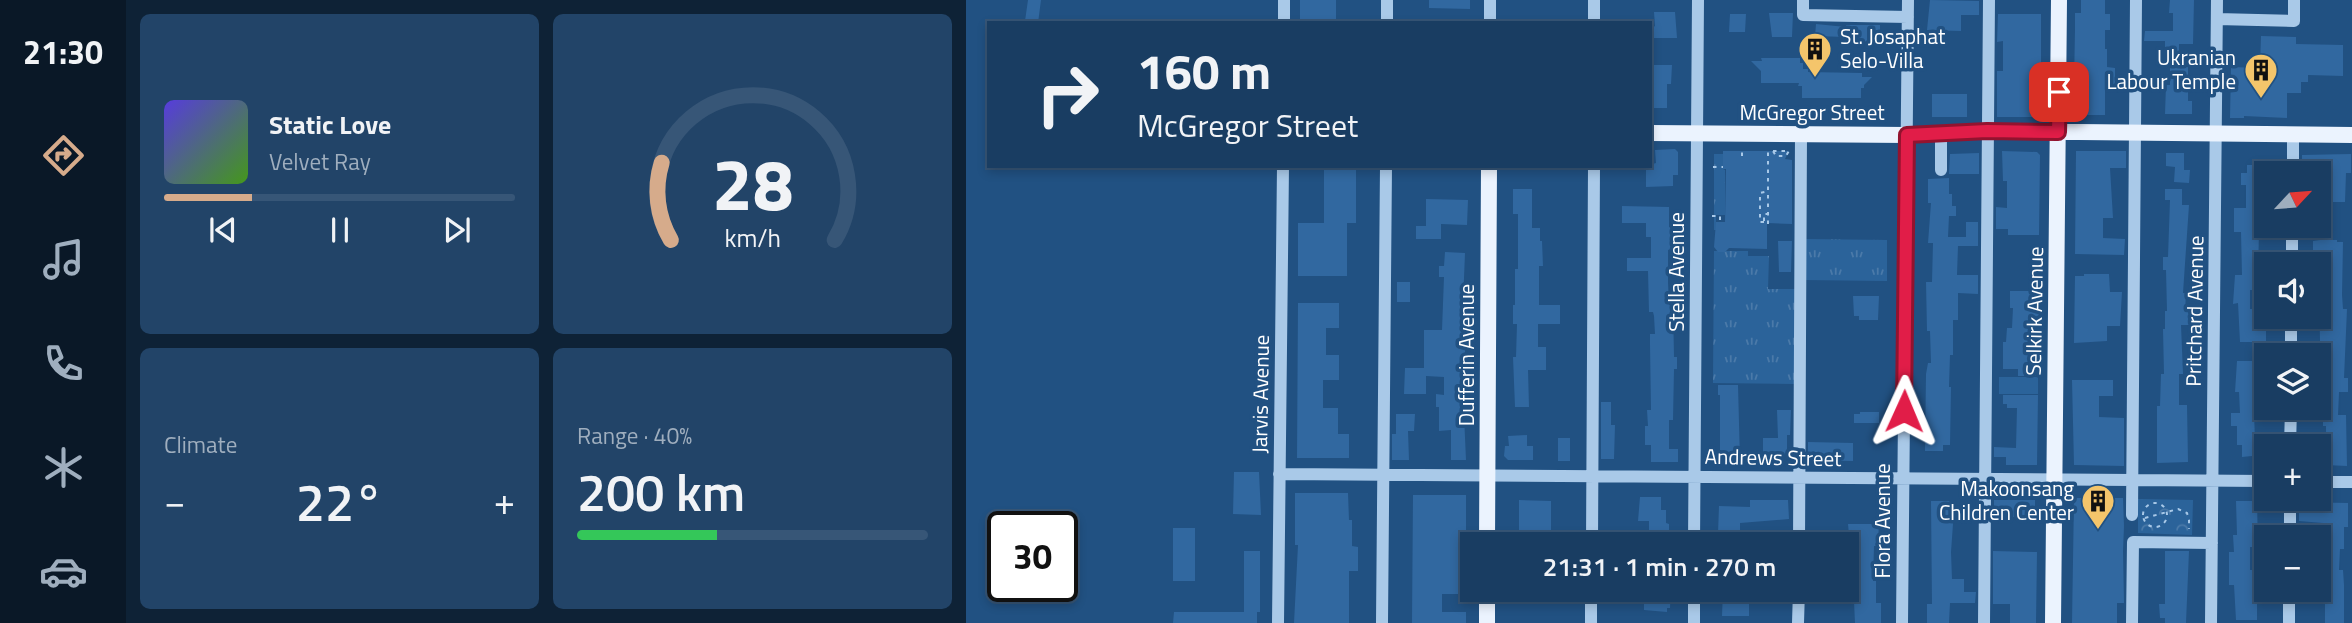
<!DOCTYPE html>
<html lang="en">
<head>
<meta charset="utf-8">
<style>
	:root { --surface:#193d62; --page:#224468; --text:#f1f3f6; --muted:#9faebe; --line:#375677; --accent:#d6ab8b }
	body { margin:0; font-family:"Titillium Web",sans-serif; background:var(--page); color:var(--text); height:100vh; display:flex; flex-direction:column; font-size:26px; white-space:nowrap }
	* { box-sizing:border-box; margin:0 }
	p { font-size:23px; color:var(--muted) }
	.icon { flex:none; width:38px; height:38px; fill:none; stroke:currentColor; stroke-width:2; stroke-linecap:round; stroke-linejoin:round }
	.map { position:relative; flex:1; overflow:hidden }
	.details { display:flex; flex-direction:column; gap:14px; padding:14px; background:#0e2236; width:840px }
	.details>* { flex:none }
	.hud { position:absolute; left:21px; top:21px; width:665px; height:147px; border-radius:0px; box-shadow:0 4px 10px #0003,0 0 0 2px var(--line); background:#193d62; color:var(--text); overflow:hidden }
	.needle { width:46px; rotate:64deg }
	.tools { position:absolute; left:1288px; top:161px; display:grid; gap:14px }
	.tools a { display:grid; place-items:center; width:77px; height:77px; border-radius:0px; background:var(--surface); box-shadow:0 4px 10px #0003,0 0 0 2px var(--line); font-size:35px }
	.speed { position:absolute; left:21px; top:511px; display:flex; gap:14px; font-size:35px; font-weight:700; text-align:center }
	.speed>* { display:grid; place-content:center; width:91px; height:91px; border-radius:50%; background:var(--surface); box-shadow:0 4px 10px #0003,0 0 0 2px var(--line); line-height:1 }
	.speed .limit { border:4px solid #111; border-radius:10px; background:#fff; color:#111 }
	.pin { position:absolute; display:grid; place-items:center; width:60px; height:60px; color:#fff; margin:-30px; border-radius:14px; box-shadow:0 4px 10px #0006 }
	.me { position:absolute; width:77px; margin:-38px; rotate:1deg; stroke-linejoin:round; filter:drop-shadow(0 0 5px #0008) }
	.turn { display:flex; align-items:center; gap:24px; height:147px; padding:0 35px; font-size:32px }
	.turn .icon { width:91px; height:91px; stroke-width:2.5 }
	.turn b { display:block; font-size:49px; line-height:60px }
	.big { font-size:52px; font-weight:600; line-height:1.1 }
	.details .tile { flex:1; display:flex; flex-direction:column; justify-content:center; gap:10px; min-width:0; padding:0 24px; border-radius:10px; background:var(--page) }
	.details .dial { align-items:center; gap:0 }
	.dial svg { height:182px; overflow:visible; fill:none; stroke:var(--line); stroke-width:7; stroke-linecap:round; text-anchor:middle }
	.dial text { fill:var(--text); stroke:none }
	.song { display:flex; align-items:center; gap:21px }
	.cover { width:84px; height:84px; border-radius:10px; background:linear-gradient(135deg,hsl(250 70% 55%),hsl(100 70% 35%)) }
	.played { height:7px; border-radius:4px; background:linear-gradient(90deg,var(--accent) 25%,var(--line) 25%) }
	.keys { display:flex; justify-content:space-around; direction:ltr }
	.heat { display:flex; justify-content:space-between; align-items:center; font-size:38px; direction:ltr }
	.charge { height:10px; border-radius:5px; background:linear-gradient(90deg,#34c759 40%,var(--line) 0) }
	.details .tiles { flex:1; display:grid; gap:14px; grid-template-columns:repeat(2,1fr) }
	.trip { position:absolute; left:494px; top:532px; width:399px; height:70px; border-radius:0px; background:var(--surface); box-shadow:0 4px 10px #0003,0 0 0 2px var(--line); font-weight:600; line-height:70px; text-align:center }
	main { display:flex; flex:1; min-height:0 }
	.menu { display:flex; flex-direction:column; width:126px; justify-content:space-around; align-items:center; background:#0a1827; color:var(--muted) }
	.menu .icon { width:49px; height:49px }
	.menu .active { color:var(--accent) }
	.menu b { font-size:32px; color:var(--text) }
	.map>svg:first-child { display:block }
	.grass { fill:url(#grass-tufts) }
	.forest { fill:url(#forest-crowns) }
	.garden { fill:#2b639a }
	.building { fill:#3168a0 }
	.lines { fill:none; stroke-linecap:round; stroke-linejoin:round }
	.path { stroke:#a9c9e8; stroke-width:2; stroke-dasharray:3.5 5; stroke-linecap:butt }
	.minor { stroke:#a9c9e8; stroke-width:12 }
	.major { stroke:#ebf3fe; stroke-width:16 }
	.route-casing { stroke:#92132f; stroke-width:18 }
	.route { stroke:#e11d48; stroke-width:12 }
	.labels { text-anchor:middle; stroke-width:7; stroke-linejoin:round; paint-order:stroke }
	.poi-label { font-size:21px; fill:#fff; stroke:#215182; text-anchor:end }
	.street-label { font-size:21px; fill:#fff; stroke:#215182 }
</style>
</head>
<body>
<main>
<nav class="menu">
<b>21:30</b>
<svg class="icon active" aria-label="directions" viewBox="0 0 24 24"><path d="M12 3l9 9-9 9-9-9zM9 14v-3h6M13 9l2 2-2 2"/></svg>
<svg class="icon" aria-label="music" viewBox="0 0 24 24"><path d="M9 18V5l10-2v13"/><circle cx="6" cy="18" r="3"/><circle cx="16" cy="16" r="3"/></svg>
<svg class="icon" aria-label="phone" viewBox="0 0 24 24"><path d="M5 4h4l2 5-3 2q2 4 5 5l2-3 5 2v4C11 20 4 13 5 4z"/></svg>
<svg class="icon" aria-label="climate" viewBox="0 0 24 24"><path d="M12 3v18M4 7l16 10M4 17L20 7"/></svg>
<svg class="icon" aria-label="car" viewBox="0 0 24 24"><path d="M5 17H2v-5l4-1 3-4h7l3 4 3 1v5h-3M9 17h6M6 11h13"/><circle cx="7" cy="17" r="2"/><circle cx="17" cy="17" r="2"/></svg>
</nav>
<section class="details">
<div class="tiles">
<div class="tile">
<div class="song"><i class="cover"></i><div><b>Static Love</b><p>Velvet Ray</p></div></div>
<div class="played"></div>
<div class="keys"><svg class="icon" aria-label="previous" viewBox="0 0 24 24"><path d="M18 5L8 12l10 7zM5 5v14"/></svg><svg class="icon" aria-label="pause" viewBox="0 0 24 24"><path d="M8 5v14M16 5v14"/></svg><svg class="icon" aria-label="next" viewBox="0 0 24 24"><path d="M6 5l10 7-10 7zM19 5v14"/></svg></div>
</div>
<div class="tile dial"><svg viewBox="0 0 100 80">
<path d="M14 69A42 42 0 1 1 86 69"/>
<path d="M14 69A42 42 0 0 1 10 35" stroke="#d6ab8b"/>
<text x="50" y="56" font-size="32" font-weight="700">28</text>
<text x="50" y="72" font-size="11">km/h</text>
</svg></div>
<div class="tile"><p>Climate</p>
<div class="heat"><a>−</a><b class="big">22°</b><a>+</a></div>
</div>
<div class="tile"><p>Range · 40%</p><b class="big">200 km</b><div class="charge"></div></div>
</div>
</section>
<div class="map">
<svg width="1386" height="623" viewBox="0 0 1386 623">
	<defs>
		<pattern id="grass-tufts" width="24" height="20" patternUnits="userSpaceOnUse" patternTransform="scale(1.75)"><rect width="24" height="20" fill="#2b639a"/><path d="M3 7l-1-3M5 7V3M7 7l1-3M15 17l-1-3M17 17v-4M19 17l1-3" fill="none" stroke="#4b7aa9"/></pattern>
		<pattern id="forest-crowns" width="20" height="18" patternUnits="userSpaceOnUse" patternTransform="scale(1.75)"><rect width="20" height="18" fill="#2b639a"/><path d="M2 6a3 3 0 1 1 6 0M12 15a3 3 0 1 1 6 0" fill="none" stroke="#4b7aa9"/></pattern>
	</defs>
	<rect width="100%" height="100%" fill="#215182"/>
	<!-- grass -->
	<path class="grass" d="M748,154h9v15l2,1v45h-9v15h-2z
		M838,239l83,1v41l-82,-1z
		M748,251h34v5h21l-1,33h27v95l-82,-1z"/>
	<!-- forest -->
	<path class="forest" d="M1172,499l55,1 -1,35 -54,-2z"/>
	<!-- garden -->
	<path class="garden" d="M1033,377h39v17h-39z"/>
	<!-- building -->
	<path class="building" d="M62,0h13l-3,23 -13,-2z
		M334,0h36v23h-36z
		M463,0h41v9l-41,-1z
		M964,0l49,1v14h-18v16l-34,-1z
		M1115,0h24v14h5v16h-5v19h2v18l8,1v16h-10v31h-28v-31h-3l1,-55v-16h6z
		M1204,0h24l-1,44h-14v17l-14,-1v-19h-21l1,-10h28v-18h-4z
		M688,12h21l2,26h-26v-9l4,-3z
		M803,13h24l-1,24h-20z
		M764,14h16l-1,18h-16z
		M1032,14h43v103h-44v-46h6v-30l-6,1z
		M850,24l30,3v-2h34v17l-35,1v-6l-30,-1z
		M1295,36l35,1v7l47,1v31l-35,-1v7h-7v11h-14v25l-43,-2v2h-14l1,-51 29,1z
		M795,58h39v5h3v6h5v3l54,1v4h10l-8,8v3h-3v10h-59v-12h-4l1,-3h-38v-12l-10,-10h11z
		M685,65h21l-1,19h-4v24h-17z
		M1204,67h18v34h4v13h-27l1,-29h4z
		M966,94h35v23h-35z
		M709,149l3,3v23h-5v11l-27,1v-21l10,-3 -1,-13z
		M757,151h66l-4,8 7,1v64l-25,-1v26l-38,-1 -4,4h-7l-4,-5 2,-25h9l1,-53h-3z
		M1036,151l35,1 3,3 -1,80h-31v-6h-12v-22l11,1v-27h-4z
		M1110,151h50v17h-16l3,50h-10v20l22,1 -1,16 -49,-1z
		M1013,153v21h-30l1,-20z
		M1200,153h18v17h6l-1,13 -15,-1 1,-15 -9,-1z
		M1385,154v19h-5l-1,29h-26v-29h-17v-18z
		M1281,165h12v8h6v13l-6,-1v23h7v23l-7,1 -1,43h2l1,15h-11v19h16v33h-26l-2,-39 -5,1 2,-29h7l-1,-43h-7v-24h12v-23h-5v-12h6z
		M358,166h32v57h-9v53h-49v-53h26z
		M983,178v16h3v12h4v10h-7l-1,21h18v-15h12v24h-20l-1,29h21v19l-20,-1v27h-5v35h-3l-1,32h2l-1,58h-7v6h-18l1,-77 2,-11h3l-1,-32h-3l-1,-49h6l1,-39h-5l3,-40h-3v-24z
		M547,189h19v39h8v13h2l1,25h-4v39h21v19h-22v23h8v23h-18l1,37h-14l-2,-50h3l1,-33h-4v-19h2v-36h3v-55h-5z
		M1199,189h17v16h7l-6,88h3l-1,19h4v13h-8l2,49h-4v31h8l1,57 -31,1v-57h3l1,-32h3l-1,-45h2v-18h2l-1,-41h-3v-13h5l2,-57h-5z
		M460,199l42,1 -1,25 -26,-1v15h-25v-13h10z
		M656,206l47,1v20h8l-1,20 -8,3v32l1,23h4l1,52h3v12h-3l-1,51h-4v29h9v13h-27v-17h-6v-19h3l-1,-16h4l-1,-65v-11h5l-1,-18 -1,-4h-4l-1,-41h-21v-13h24v-21h-5v-14h-24z
		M1354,240h17v2h6l-1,53 1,14h4l-3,69h4v14h-9l-1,23h8l1,51 -21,-1v-39h-3v-14l-4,-2v-32h4v-37h-3l-1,-47 5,-2 1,-20h-5l-1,-8h-6v-23z
		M812,241h14l-1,31h-12z
		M479,252l20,1 -2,51 1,6h4v11h-3v33h-2v26h-2l-1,35h4l2,45h-15v-30l-12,1v-24h-3v-13l8,1v-18l-18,-1v18h-22l1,-26h19v-38h18l2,-53h-5v-11h5z
		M1118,274h25l1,18h12l-2,34h-13v15l-33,2 1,-67h9z
		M431,282h13v20h-13z
		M1044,291h29l-1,85h-20v-7h-15v-27h3l1,-14h5l1,-20h-3z
		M887,296h26l-1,24h-19v-4h-5z
		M332,303h41v25h-13v27h13v25h-16v28h15v26h11v24h-52z
		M1271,361h19v20l5,-1v12h-4l1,20h-4l1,29h11v21h-14v-6l-10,1v-12h-5v-19h-6v-13h9l-1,-21h-4z
		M1106,380h41v16h-14v21l25,1v48l-50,-1z
		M752,385h20l2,76h-20v-66h-2z
		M1037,395h35l-1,70h-31v-8h-12v-10l22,1 1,-40h-10v-4h-4z
		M635,402h10v23h4l-1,34h-13z
		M811,410h14l-1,25h-3v20h-24v-17h15z
		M894,412h19v11h-25v-9h6z
		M430,414h19l-1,17h-6l1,29h-17v-26h4z
		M561,435v11h6v14h-25l-4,-4 1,-10h4l-1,-10z
		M592,438h12v23h-12z
		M842,442l45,1v18l-45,-1z
		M268,472h25l2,43 -28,-1z
		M329,493h53l1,27h3v26l6,1v24h-9v52h-55l4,-78h-3z
		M447,495h53v99h-24v18h24v11h-54z
		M674,497h21v13h5v13l3,1v20h-20v-23h-11z
		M1108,498h49l1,28 -1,25 1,52h-7v20h-45z
		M553,500l32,1v36l-32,-1z
		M784,500h38l1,19 -49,4v13h-14v-2h-8l1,-28 31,1z
		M1028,500h41v17h-41z
		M965,501h19v9h4l-3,42 1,27h12v13h12l-1,11h-25l-1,20h-22v-19h5z
		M1270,501h21l1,46h-8v23h9l1,18h2v12h-5v20h-21l-2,-35h-5v-33h5l-1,-17h4z
		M1333,502l49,1v24h-4v22h-4l-1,21h4l1,15v38h-19v-41h-6v-30h4v-29l-24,-2z
		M882,524h31l-1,18 -1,4h-3l-1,35h3v22h5v20h-26l-1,-21h-7l-1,-10h4v-11h4l-1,-35h-3z
		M207,528h22v53h-22z
		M278,551h16v61h-3v11h-84l1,-11h70z
		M1027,551l44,1 -1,71h-26v-19h-17z
		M1199,551h24l-3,72h-21v-5h-5l-1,-14h6z
		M684,590h21l-1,18h-3v4l-23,-2v-19z
		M757,590h18v12h8v14h-27z"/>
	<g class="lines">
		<!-- path -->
		<path class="path" d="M807,151h16l-3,5h-10z
			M776,156v-7
			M747,167h10
			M746,216h8v6
			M798,221v-7h4
			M798,222h-4v-29l8,-2
			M802,224v-74
			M1177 515a12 12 0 1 1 24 0a12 12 0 1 1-24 0Z
			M1179,518l33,-9 9,4 2,7v9"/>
		<!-- minor -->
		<path class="minor" d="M837,0v15l105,2
			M1251,19l77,2v-21
			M318,23v-23
			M421,23v-23
			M524,23v-23
			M628,23v-23
			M975,132v38
			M1327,173v-39
			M1326,264v-38
			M1325,355v-38
			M1324,446l1,-38
			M313,474l987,7
			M1353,482h33
			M1166,515l4,-515
			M1324,537v-38
			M626,544l2,-378
			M728,544l4,-544
			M833,544l2,-410
			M312,623l5,-457
			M416,623l4,-457
			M625,623v-33
			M728,623v-33
			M832,623l1,-33
			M936,623l6,-623
			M1018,623l5,-623
			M1166,623l1,-81 79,1
			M1245,623l6,-623
			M1323,623v-33"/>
		<!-- major -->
		<path class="major" d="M684,133l257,2 80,-4 365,4
			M521,544l2,-378
			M521,623v-33
			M1087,623l6,-623"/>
	</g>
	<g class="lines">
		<defs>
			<path id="route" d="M938,411l3,-276 80,-4 71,1 1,-40"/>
		</defs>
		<!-- route casing -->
		<use href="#route" class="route-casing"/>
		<!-- route -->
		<use href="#route" class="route"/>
	</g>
	<!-- icons -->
	<defs>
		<symbol id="building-pin" viewBox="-11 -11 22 30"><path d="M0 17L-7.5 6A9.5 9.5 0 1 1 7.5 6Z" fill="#f4c56b" stroke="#215182"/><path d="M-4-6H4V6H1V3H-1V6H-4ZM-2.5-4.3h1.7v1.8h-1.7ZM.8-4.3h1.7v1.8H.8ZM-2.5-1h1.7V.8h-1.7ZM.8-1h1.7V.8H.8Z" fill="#111"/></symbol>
	</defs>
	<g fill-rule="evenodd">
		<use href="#building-pin" x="830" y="30" width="38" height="52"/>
		<use href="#building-pin" x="1276" y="51" width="38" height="52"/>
		<use href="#building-pin" x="1113" y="482" width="38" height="52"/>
	</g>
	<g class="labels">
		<!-- poi labels -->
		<g class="poi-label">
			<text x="874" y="44" text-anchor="start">St. Josaphat<tspan x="874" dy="24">Selo-Villa</tspan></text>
			<text x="1270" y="65">Ukranian<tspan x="1270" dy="24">Labour Temple</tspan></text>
			<text x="1108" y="496">Makoonsang<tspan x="1108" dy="24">Children Center</tspan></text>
		</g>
		<!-- street labels -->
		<g class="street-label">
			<text x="846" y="120">McGregor Street</text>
			<text transform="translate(711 272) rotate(-90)" y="7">Stella Avenue</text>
			<text transform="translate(1069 311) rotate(-89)" y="7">Selkirk Avenue</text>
			<text transform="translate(1229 311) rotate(-89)" y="7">Pritchard Avenue</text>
			<text transform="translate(501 355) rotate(-90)" y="7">Dufferin Avenue</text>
			<text transform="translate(295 394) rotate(-89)" y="7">Jarvis Avenue</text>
			<text transform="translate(807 458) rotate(1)" y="7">Andrews Street</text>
			<text transform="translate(917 521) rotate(-90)" y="7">Flora Avenue</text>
		</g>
	</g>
</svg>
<div class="tools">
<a><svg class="needle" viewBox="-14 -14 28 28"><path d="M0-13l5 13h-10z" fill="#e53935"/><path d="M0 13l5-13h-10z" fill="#9faebe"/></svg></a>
<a><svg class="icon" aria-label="sound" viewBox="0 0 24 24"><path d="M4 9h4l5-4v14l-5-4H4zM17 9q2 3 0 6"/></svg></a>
<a><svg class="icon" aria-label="layers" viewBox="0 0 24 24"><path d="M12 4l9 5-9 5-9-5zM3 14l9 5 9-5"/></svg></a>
<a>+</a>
<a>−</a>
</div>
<div class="speed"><div class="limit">30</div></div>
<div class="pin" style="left:1093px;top:92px;background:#d93025"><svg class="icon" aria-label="arrive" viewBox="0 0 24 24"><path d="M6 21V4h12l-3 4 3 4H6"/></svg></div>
<svg class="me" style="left:938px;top:411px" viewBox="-20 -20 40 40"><path d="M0-17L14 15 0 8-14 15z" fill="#e11d48" stroke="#fff" stroke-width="4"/></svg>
<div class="trip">21:31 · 1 min · 270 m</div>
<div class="hud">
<div class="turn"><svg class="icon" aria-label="right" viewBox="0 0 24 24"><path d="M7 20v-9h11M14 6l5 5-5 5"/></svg><div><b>160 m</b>McGregor Street</div></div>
</div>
</div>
</main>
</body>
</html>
